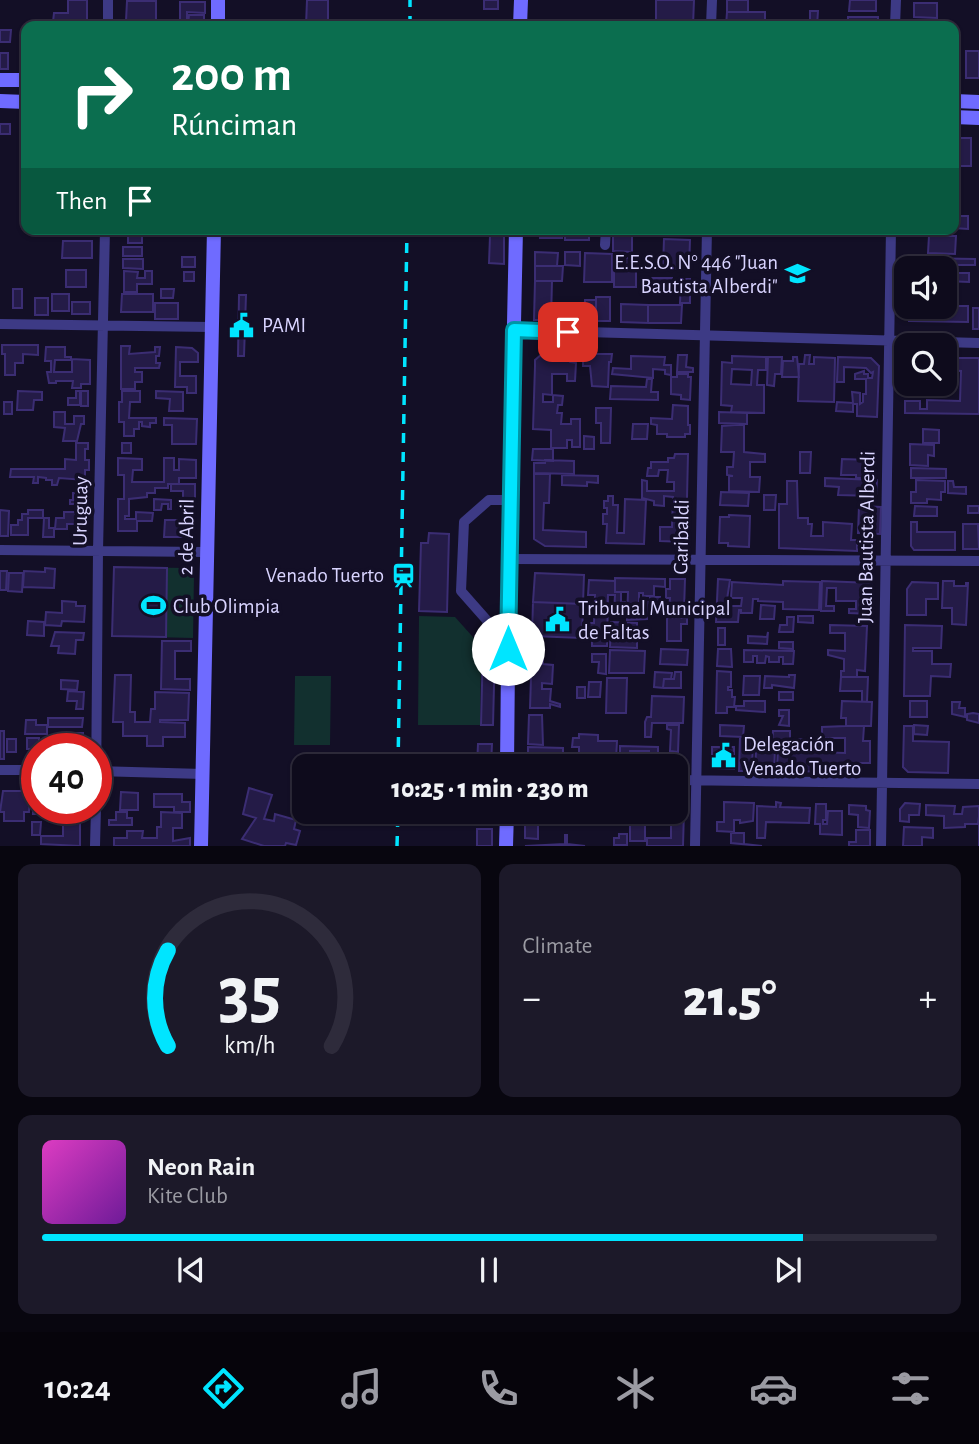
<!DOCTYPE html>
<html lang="en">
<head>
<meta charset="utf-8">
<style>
	:root { --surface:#0e0b1c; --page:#1c1929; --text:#f1f3f6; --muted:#9b9ba3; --line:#2e2b3b; --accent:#00e5ff }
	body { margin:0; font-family:"Alegreya Sans",sans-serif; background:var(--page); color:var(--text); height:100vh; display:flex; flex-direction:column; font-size:26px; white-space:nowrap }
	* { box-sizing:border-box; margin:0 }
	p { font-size:23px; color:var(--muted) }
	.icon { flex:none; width:38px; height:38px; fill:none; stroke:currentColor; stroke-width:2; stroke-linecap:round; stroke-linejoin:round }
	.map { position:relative; height:846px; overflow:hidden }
	.drawer { display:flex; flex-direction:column; gap:18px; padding:18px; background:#08060f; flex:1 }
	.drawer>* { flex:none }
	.top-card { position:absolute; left:21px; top:21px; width:938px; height:214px; border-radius:14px; box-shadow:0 2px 5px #0004,0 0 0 2px var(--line); background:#0b6e4f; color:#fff; overflow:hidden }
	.controls { position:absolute; left:894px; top:256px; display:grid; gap:14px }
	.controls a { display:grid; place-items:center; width:63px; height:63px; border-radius:14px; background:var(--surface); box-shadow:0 2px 5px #0004,0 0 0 2px var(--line); font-size:35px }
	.speed { position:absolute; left:21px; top:733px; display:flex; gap:14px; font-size:35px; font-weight:700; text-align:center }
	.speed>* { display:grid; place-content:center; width:91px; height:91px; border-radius:50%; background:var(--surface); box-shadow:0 2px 5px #0004,0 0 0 2px var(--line); line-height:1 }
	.speed .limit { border:10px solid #d22; background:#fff; color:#111 }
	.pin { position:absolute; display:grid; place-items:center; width:60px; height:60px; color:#fff; margin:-30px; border-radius:14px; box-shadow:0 4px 10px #0006 }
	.me { position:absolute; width:77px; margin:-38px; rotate:0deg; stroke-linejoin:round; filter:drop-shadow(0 0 5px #0008) }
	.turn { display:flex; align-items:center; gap:24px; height:147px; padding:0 35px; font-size:32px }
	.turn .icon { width:91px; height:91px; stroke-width:2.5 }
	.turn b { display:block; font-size:49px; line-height:60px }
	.then { display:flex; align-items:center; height:66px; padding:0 35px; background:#0003; gap:14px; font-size:26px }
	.big { font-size:52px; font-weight:800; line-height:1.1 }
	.drawer .tile { flex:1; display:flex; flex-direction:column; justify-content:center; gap:10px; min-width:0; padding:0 24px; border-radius:14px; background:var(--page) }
	.drawer .dial { align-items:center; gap:0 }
	.dial svg { height:182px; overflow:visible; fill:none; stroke:var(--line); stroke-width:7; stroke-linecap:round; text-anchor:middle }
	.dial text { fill:var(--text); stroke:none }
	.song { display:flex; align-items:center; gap:21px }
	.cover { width:84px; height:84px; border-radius:10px; background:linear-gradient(135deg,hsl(310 70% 55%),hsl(280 70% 35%)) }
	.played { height:7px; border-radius:4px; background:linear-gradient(90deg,var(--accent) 85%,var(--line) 85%) }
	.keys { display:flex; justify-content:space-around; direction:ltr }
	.heat { display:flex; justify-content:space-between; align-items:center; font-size:38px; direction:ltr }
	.drawer .tiles { flex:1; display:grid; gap:18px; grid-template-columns:1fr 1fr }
	.tile:last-child { grid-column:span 2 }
	.trip { position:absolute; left:292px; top:754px; width:396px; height:70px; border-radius:14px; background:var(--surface); box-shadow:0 2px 5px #0004,0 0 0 2px var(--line); font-weight:800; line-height:70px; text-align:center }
	.dock { display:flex; height:112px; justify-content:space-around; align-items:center; background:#06040b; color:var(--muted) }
	.dock .icon { width:49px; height:49px }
	.dock .on { color:var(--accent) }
	.dock b { font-size:32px; color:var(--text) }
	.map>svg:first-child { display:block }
	.green { fill:#12302f }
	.building { fill:#241b47; stroke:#3b2d73; stroke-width:2; fill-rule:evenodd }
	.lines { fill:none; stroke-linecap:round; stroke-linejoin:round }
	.street { stroke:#3d3a85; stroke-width:10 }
	.secondary { stroke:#6f6bff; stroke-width:14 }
	.rail { stroke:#00e5ff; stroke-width:3.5; stroke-dasharray:10 9; stroke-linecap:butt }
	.route-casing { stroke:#0095a6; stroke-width:18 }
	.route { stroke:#00e5ff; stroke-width:12 }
	.labels { text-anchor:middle; stroke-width:7; stroke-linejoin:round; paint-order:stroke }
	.poi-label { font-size:21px; fill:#d9d4ff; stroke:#130f26; text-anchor:start }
	.street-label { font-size:21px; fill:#d9d4ff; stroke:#130f26 }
</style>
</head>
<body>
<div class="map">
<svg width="979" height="846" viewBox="0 0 979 846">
	<rect width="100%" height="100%" fill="#130f26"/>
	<!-- green -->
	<path class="green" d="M114,567l73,1 7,7 -1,63 -81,-2z
		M419,616l36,1 26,29 -1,79h-62z
		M295,676h36l-1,69h-36z"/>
	<!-- building -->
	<path class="building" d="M68,0h19v22h-34l1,-9h14z
		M307,0h21v26h-22z
		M484,0h14v9h-14z
		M656,0h38l-1,26h-37z
		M727,0h21v12h-21z
		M850,0h26v11h-27z
		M127,1h29v20h-30z
		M180,2h25v11l-18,-1v10h-7z
		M914,3h23v15l-23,-1z
		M810,11h8l-1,15h-7z
		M727,12h38v14h-39z
		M189,15h15v10h-16z
		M848,17h30v9h-30z
		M0,30h11l-1,12h-10z
		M966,51h13v27h-13z
		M0,53h8v16h-8z
		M0,124h10v10h-10z
		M958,138h13v28h-13z
		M954,216h14v13l-14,-1z
		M162,229h13v7h-13z
		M540,229h22v9h-22z
		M565,229h24v11h-24z
		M613,231h19v21l-19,-1z
		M128,233h14v10h-14z
		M490,236h14v28l-15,-1z
		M929,236h27l-1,18 -27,-1z
		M664,239l26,1 -1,29 -26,-1z
		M63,241h29v17h-30z
		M123,247h19v9h-19z
		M535,252l23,1 -1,13h-22z
		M565,252h15v14l-15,-1z
		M585,253l27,1v28h-28z
		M182,257h13v10h-13z
		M614,258h22v29h-22z
		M916,258l59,1v6h-59z
		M123,259h20v10l-20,-1z
		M535,266h28l-1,15h-27z
		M66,270h20v17h-20z
		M124,271l14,1 -1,6h8v-7h7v13h-15v8h-13z
		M184,272h10v9h-10z
		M945,273h24v9l-24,-1z
		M648,278h24v12h-25z
		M681,279h9v24h-10z
		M535,281h17l-1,39h-17z
		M13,289h9v19h-9z
		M161,289h13l-1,9h-12z
		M52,294h17v17h-17z
		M122,294h31v18h-32z
		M239,295h7l-2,61h-6z
		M596,297h14v24h-14z
		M35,298h13v17h-13z
		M585,300h11v21h-12z
		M72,302h18v12h-18z
		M155,303h23v16h-23z
		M621,304l27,1v18l-27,-1z
		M648,305h34l-1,18h-33z
		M909,306h59v16l-59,-1z
		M973,308h6v21h-6z
		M2,345h36v10l-15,-1v9h-8v12h-10v-21h-3z
		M121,346h9l-1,8 26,-2v-5h5l-1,9h-3v7h4l-1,5h-24v4h7v10h-7v7h-14z
		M46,347h19v10h6v3h-16l-1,12h18v-13l18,1v24h-9v4h-9l1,-7h-17v2h-7l-2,-11h4v-11h-6z
		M176,347l16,1 6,5v9h-18v14h16v17h-9v-6h-12z
		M542,354h28v8l6,1 -1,18h-8v-7h-15v21l-9,-1v8h10v-7l10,1 -1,9h-4l-1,8h5l-1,11h10v-5h9v28h-8v-7h-5v8h-16v-18l-18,-1 2,-63v-6z
		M583,354h29l-1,8h-2l-1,25 -16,-1 -2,-20h-7z
		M678,355h9l-1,12 7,1v4h-16z
		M805,355h5l-1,9h5v-7l21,1 -1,44 -36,-1 1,-37h5z
		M631,356l34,1 -1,8h7v10l-6,-1v-4l-12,-1v9l-41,-4 1,-6 18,1z
		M732,356l34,1v13h-8l-1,15h7v28l-33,-1 1,-6 -11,-1 1,-43 10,1zM732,369l20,1 -1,15 -20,-1z
		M768,357h14l-1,17h-6l-1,12 -7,-1z
		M793,357h4l2,20h-17l1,-16h10z
		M838,357l33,1 8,8 -2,51 -20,-1v-12h-4v8l-17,-1 1,-9 16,1 -1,-11 8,1v11l3,-2v-8h3v-15h-11v-5l9,-3v3h4v4h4l1,-6 -2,1 -5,-5 -22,-1v15h-7z
		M945,358h34v56l-74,-1v-12h15v8h7v-9l33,1 1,-30 -16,-1z
		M677,374h11v3h3l-1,23 -9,-1v-4l-10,-1v-17h6z
		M647,379h5l-1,13h7v8l-48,-1 1,-13 35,1z
		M18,391l24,1v8h-8l-1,10h-16z
		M76,391h4v14h-12v-7h8z
		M81,391h7v15h-7z
		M122,391h18v11h-10l-1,16h27v5h-6v4l-8,-1v-4h-3v7h-5v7h-10v-14h-5v-20h3z
		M156,391l27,1v19h-14l1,-12 -14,-1z
		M4,402h8v12h-8z
		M673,405l15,1v19h2v9h-5v3h-18v-3h-10v-9l-6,-1v-6l21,1z
		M596,408h15l-1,35h-9v-20h-5z
		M54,412h11v12h9v-8h10v8h-3l-4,17h-14l2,-13 -11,-1z
		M719,412l28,1v11l-28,-1z
		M164,418l33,1 -1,25h-24v-19h-8z
		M633,424h15l-1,15h-15z
		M735,425h9v27l21,2v8h-15v15h10l-1,15 -30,-1v-15h4l-6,-1v-8h6l1,-15h-13l1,-26z
		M923,429l16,1v13h-16z
		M584,436l10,1v12h-10z
		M76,443h12v6h-3v11h4v10h-4v10l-26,-2 -2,7h-5v-5h-6v-2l-8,-1v6h-5l1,-6h-24l1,-8h54v-10l11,1z
		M122,443h9v10h-9z
		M910,444l24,1v11l-6,-1v11l-18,-1z
		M533,449h20v12l-21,-1z
		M800,452h11l-1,21h-10z
		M675,454h13l-2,88 -26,-1v-14h12l1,-30 -9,-1v10l-10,-1v-4l-12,-3v-18l5,1v10h27v-9h-7l1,-12h-9l-1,6h-11l1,-8h3v-6h17v-4h6z
		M118,458l24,1v11h-9l-1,12h32v-24h10v12h5v-11l17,1v18h-17v6h-11v4h-13v5h-8v4l-18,2v17h-4v3h11v-7l17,1 -1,8h-15v10h-19v-32h6v-24h-6z
		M842,459l29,1 -1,15h-4v3h-10v-3h-15z
		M545,460l29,1v13l-40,-1v-10h11z
		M911,468l35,1v9h-35z
		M534,474h16l-1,29h-5l-1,27 43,2v15l-41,-1 -11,-7z
		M562,475l36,1v7l-11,-1v4l-25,-1z
		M825,478l52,2 -1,16 -38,-1 1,-8 -14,-1z
		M916,480l29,1v11h-4v8l-14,-1v4h-16v-11h5z
		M787,481h10l1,37h10v6h4l-1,12h12v-14l29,2 -1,16h6v11l-78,-3v-44h8z
		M948,481h5l1,6h12v7l-18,-1z
		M171,484h24v15h-12v-8h-12z
		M721,492l28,1 -1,13 -28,-1z
		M73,493h11l-2,31h-15v5h-12l1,-11h8v-6h13v-5h2v-3h-9v-4h3z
		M764,495h12l-1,15h-11z
		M608,496h5v9h5l-1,28h7l1,-34 21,1 -2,44 -38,-1 1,-19h-4v-10h4v-6h-3v-7h4z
		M154,499l17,1v9h-3v-5h-6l-1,6h-7z
		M859,506l22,1 -1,27 -22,-1z
		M915,506l22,1v9h-23z
		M968,506h11v7h-11z
		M0,510l9,1 -1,25h-8z
		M28,510h15v8h-15v17h-17v-10h7v-5h4v-6h6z
		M729,515l21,1 -1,31 -21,-1v-3h-9l1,-26h9z
		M44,518h5v10h5v9h-11z
		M165,520h30v9h-6v5h-5v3h-20z
		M911,522h6v10h38v18h-41l-3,-4z
		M963,524h15l1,25h-16z
		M429,533l20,1 -2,78 -28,-1 2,-68h7z
		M114,567l53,1 -1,69 -54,-1z
		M45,568l10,1 -1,19 -31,-1 1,-16 21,1z
		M0,571h7l-1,19h-6z
		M9,573h14l-1,19 -14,-1z
		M535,573l49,2 -1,29 -50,-2z
		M615,578l50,1v8l-11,-1v10h-11v-3h-4v8l9,1 -1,17 -20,1 1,-28h-13z
		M670,579h15l-1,31h-15l1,-12h-4v-9h4z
		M718,579l12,1 -4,26h15l1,-8h-11l1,-16 51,3v-4l37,1 -1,28 -36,-1v-7l-25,-1v-2h-5l-1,14h-11v-3h-2l-1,12h-22z
		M589,580l26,1v11h6v10h4v10h-11l1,-17h-7l-1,51h-15v-11h-9l1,-12h10l1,-28h-7z
		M822,581l50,2 -1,31 -22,-1v-4h7v-8h-20v-13h-9l-1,18h8v5h-13z
		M943,581h11v5h12v-3h2l-2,42 -14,-1v-16h-10z
		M912,582l26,1v16h-12v16h-19v-26z
		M650,597h10v16h-10z
		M62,601l14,1v4h9l-1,16 -22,-1 -1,5 -16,-1 1,-13 16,1z
		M533,602l50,2 -1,34 -50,-2z
		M761,605l14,1 -1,13h-14z
		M798,616h15v7l-15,-1z
		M667,617l20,1v6h-6v17h-14z
		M787,617h7l-1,15h-14l1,-7h7z
		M28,621l16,1v14l-17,-1z
		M611,622l26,1v25l-27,-1z
		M830,625l37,1 -2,45 -8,-1v7h-16v-6h3v-12l-16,-4v-5l17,1v-18h-15z
		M905,625l37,1 -1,22h-28v3h19v13h19l-1,13 -19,-1 -1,20h-26z
		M718,628h7v17h-7z
		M55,632l29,1 -1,7h-7l-1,14 -17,-1 1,-7h-8z
		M768,632l-1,12 -19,-1v-7l19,1z
		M162,641h29v10h-16v28h15v11l-29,-1z
		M779,642h14v7l-14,-1z
		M483,646h12l-2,79h-12z
		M532,647h11v17l10,1 -1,19 -10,-1v6h9l-1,12 10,3v3l-10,-3v4h-20z
		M661,649l27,1 -1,15 -27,-1z
		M718,649h13l1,18 -15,-1z
		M610,650l35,1 -1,22h-35z
		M744,650l50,1 -1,13h-10v-7h-4v5h-10v-5l-3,-1 -1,7h-8v-7h-4v6h-9z
		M592,654h14v20l-8,-1 1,-11h-7z
		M717,671l14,1v15h-3v3h4v7h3l-1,10h-7v6h-11z
		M655,672l17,1 -1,6h-7l-1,9 -9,-1z
		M675,672h6v16h-18l1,-9h10z
		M115,675h16l-1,37h5v10h15l1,-13h4v-17l34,1 -1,27h-28v2l25,1v14h-22v9h-16v-10h-24v-14h-10z
		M789,675h6l-1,13 -22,-3v3h-8l1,-12 24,1z
		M744,676h16l-1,19h-16z
		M841,677h27l-1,25h-5v-11h-22z
		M607,678h20l-1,35h-20z
		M61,680l17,1 -1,9 -16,-1z
		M589,682h12l-1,15h-12z
		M577,687h8v11h-8z
		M68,691l16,1 -1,17h-7l1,-8h-10z
		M779,692h14v8h-14z
		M652,696l32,1 -1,26h-31l-1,14h-6v-15l2,-5h4z
		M744,701h21v11l-29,-2v-4h8z
		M842,701l30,1 -1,24h-25v-8h-5z
		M910,701h17v16h-17z
		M952,702h8l-1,6h6v9l-13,-3z
		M779,710h10v16l-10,-1 4,-9h-4z
		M973,713l6,1v9l-12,-3v-6z
		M529,715h13l1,30 -15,-1z
		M48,718h35l-1,9h-34z
		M26,720h10v5h11v9h-22z
		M667,725h12l-1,27 -8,-1 1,-21 -4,-1z
		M720,725l24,1 -1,11 -23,-1z
		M914,725l14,1 -1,9 -13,-1z
		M846,726h18l-1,15h7v22h-15v9l-78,-1 1,-24h-6l1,-16h17v8l27,1 -1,12 29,1v-15h-23v-11z
		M904,726h9v15l36,1 -1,31 -40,-1 -5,-5z
		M0,731h4v28h-4z
		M62,733h21v16h-37v-6h16z
		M579,734l19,1v6h19l-1,18 -23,-1v8h-14v-19h-7l1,-9h6z
		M740,737h13l-1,34h-13z
		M27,738h12v11h-12z
		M7,739h9v13h-9z
		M478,744h14l-1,22h-14z
		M620,746l38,1v8h15l-1,11h-36v-3h13v-12h-19v15h-10z
		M528,747l35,1v6h13l-1,10 -47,-1z
		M712,747h22v22l-19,-1 -3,-3z
		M764,747l11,1 -1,25h-12l-1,4h-11v-5l5,1 1,-23h8z
		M249,788l23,7 -8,24 10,2 1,-7 21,6 -2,9 6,2 -4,14 -10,-2 -1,3h-21l-22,-7 14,-21 -13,-4z
		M3,791h22v6h5l-1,15h-5v9h-20v-9h-4z
		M121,792l17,1v17h-18z
		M36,794l1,14h5v6h-9v-14h3z
		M154,794h28v8h8v10h-16v-5h-20z
		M676,802h4l4,8 -1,36h-36v-8h24v-18h-23v-8h28z
		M724,802l30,1 -1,18 -13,2v-3h-6v12l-17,-1v-9h7z
		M776,802l5,1 -1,4 30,1 -1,15 -43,-1 -1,16h-8v-32l19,1z
		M905,803l15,1 -1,11h-10v7l-9,-1v-12z
		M816,804h10v16h-3v4h4l1,-13h14v24l-22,-1v-10h-5z
		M849,805l17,1v4l4,1 -1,17 -11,-1v-12l-9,-1z
		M926,805l29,1 -1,8h8l1,-7 16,-1v40v-30l-1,8h-13v3l-21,1v-12l-18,-1z
		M116,812h11v6h5v7h-23v-5h7z
		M161,812l21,1v15h-9v13l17,-3v8h-76v-8h13v-7h16l-1,7h15v-11h4z
		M544,812h31v10l-25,1v-5h-6z
		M577,812h13l-1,8h-13z
		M591,812h26v8h-11v5l-15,-1z
		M63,814h17v32l-39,-2v-8h22z
		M525,820h13v19l-13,-1z
		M630,820h15v21h-15z
		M32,822h9l-1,13h-8z
		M904,827l29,1v10l-11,-1v9h-19z
		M477,829h15v17h-15z
		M856,830h14v16h-21v-4h7z
		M731,833h13v11l18,2 -31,-3z
		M619,834h8v11h-13v-7h5z
		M565,835h2v9l18,2h-60l40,-2z"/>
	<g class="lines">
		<!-- street -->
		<path class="street" d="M108,26v-26
			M711,26l1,-26
			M895,26l1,-26
			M605,245l1,-16
			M0,324l211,3
			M514,330l465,13
			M0,550l206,2
			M509,559l470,2
			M508,625h-17l-30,-34 3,-69 25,-22h21
			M0,770h37
			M96,771l107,3
			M676,780l303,4
			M96,794l2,-243 7,-322
			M95,846l1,-38
			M695,846l12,-617
			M881,846l10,-617"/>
		<!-- secondary -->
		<path class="secondary" d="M218,26v-26
			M520,26l1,-26
			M0,80h26
			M0,101l26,1
			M954,101l25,1
			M954,117l25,1
			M507,766l2,-207 7,-330
			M201,846l13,-617
			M506,846l1,-34"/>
		<!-- rail -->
		<path class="rail" d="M410,26v-26
			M398,766l9,-537
			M397,846l1,-34"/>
	</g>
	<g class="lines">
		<defs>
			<path id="route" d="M508,649l6,-319 54,2"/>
		</defs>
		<!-- route casing -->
		<use href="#route" class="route-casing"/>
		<!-- route -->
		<use href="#route" class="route"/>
	</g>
	<!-- icons -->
	<defs>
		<symbol id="school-bare" viewBox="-9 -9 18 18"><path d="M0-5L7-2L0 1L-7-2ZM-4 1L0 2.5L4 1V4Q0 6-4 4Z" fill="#00e5ff" stroke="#130f26" stroke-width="2.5" paint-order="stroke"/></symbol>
		<symbol id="civic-bare" viewBox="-9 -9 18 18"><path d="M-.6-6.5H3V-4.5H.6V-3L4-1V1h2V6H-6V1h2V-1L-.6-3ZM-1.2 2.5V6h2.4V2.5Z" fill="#00e5ff" stroke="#130f26" stroke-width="2.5" paint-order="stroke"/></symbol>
		<symbol id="station-bare" viewBox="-9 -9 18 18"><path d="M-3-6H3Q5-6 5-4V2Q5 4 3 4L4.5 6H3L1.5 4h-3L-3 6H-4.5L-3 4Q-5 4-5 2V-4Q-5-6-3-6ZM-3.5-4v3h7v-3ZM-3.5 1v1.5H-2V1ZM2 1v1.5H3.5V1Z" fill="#00e5ff" stroke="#130f26" stroke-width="2.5" paint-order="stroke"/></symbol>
		<symbol id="stadium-bare" viewBox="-9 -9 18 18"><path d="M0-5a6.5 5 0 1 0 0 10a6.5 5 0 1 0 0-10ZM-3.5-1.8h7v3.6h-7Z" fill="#00e5ff" stroke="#130f26" stroke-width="2.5" paint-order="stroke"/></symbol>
	</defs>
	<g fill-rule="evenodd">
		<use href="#school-bare" x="780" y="256" width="35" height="35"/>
		<use href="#civic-bare" x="224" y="308" width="35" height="35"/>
		<use href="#station-bare" x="386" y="558" width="35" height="35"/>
		<use href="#stadium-bare" x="136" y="588" width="35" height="35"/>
		<use href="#civic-bare" x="540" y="602" width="35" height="35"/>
		<use href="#civic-bare" x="706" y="738" width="35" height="35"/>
	</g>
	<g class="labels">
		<!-- poi labels -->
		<g class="poi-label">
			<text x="778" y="269" text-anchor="end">E.E.S.O. N° 446 "Juan<tspan x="778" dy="24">Bautista Alberdi"</tspan></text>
			<text x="262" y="332">PAMI</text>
			<text x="384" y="582" text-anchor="end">Venado Tuerto</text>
			<text x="173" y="613">Club Olimpia</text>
			<text x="578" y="615">Tribunal Municipal<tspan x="578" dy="24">de Faltas</tspan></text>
			<text x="743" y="751">Delegación<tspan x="743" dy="24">Venado Tuerto</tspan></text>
		</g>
		<!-- street labels -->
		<g class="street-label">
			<text transform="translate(80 511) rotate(-89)" y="7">Uruguay</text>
			<text transform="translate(186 537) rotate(-89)" y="7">2 de Abril</text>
			<text transform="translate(681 537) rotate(-89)" y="7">Garibaldi</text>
			<text transform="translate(866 537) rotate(-89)" y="7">Juan Bautista Alberdi</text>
		</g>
	</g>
</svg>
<div class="controls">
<a><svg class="icon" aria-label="sound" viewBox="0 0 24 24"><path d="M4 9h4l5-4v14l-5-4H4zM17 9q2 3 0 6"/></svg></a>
<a><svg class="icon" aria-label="search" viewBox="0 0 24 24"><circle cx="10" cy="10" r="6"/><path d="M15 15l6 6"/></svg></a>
</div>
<div class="speed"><div class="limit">40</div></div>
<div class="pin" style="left:568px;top:332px;background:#d93025"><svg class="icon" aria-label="arrive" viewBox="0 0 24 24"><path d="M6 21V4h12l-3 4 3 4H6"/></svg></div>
<svg class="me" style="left:508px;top:649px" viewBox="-20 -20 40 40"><circle r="19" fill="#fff"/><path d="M0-13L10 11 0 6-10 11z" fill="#00e5ff"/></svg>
<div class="trip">10:25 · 1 min · 230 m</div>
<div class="top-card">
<div class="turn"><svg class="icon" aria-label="right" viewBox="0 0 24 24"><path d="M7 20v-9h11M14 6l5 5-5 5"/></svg><div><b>200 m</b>Rúnciman</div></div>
<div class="then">Then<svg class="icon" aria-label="arrive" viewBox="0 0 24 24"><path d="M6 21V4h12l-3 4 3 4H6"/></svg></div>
</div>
</div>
<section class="drawer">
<div class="tiles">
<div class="tile dial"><svg viewBox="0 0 100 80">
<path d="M14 69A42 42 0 1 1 86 69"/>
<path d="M14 69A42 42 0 0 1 14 27" stroke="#00e5ff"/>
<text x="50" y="56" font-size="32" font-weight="700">35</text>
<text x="50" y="72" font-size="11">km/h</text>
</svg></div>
<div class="tile"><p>Climate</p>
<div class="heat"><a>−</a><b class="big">21.5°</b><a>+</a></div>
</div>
<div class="tile">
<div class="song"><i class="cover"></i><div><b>Neon Rain</b><p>Kite Club</p></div></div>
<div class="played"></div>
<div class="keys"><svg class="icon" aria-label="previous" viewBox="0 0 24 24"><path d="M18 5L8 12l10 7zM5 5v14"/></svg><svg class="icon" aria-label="pause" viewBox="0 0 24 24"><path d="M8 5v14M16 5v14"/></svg><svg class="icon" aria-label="next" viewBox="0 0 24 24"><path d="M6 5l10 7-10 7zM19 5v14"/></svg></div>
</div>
</div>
</section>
<nav class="dock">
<b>10:24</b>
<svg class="icon on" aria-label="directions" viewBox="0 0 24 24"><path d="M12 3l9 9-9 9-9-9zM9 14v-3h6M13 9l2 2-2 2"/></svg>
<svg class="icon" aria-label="music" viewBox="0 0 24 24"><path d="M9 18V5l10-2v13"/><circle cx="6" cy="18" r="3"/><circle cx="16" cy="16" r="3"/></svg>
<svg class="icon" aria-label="phone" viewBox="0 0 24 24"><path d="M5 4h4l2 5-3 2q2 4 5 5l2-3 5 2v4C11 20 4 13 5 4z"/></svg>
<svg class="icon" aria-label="climate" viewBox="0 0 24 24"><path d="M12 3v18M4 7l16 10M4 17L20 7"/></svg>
<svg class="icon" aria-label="car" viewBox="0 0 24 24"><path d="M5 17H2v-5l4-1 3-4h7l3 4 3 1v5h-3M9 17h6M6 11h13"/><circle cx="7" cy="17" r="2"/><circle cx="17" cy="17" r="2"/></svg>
<svg class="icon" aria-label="filters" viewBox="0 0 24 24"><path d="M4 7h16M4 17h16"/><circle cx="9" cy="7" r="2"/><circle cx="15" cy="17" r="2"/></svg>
</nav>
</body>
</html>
